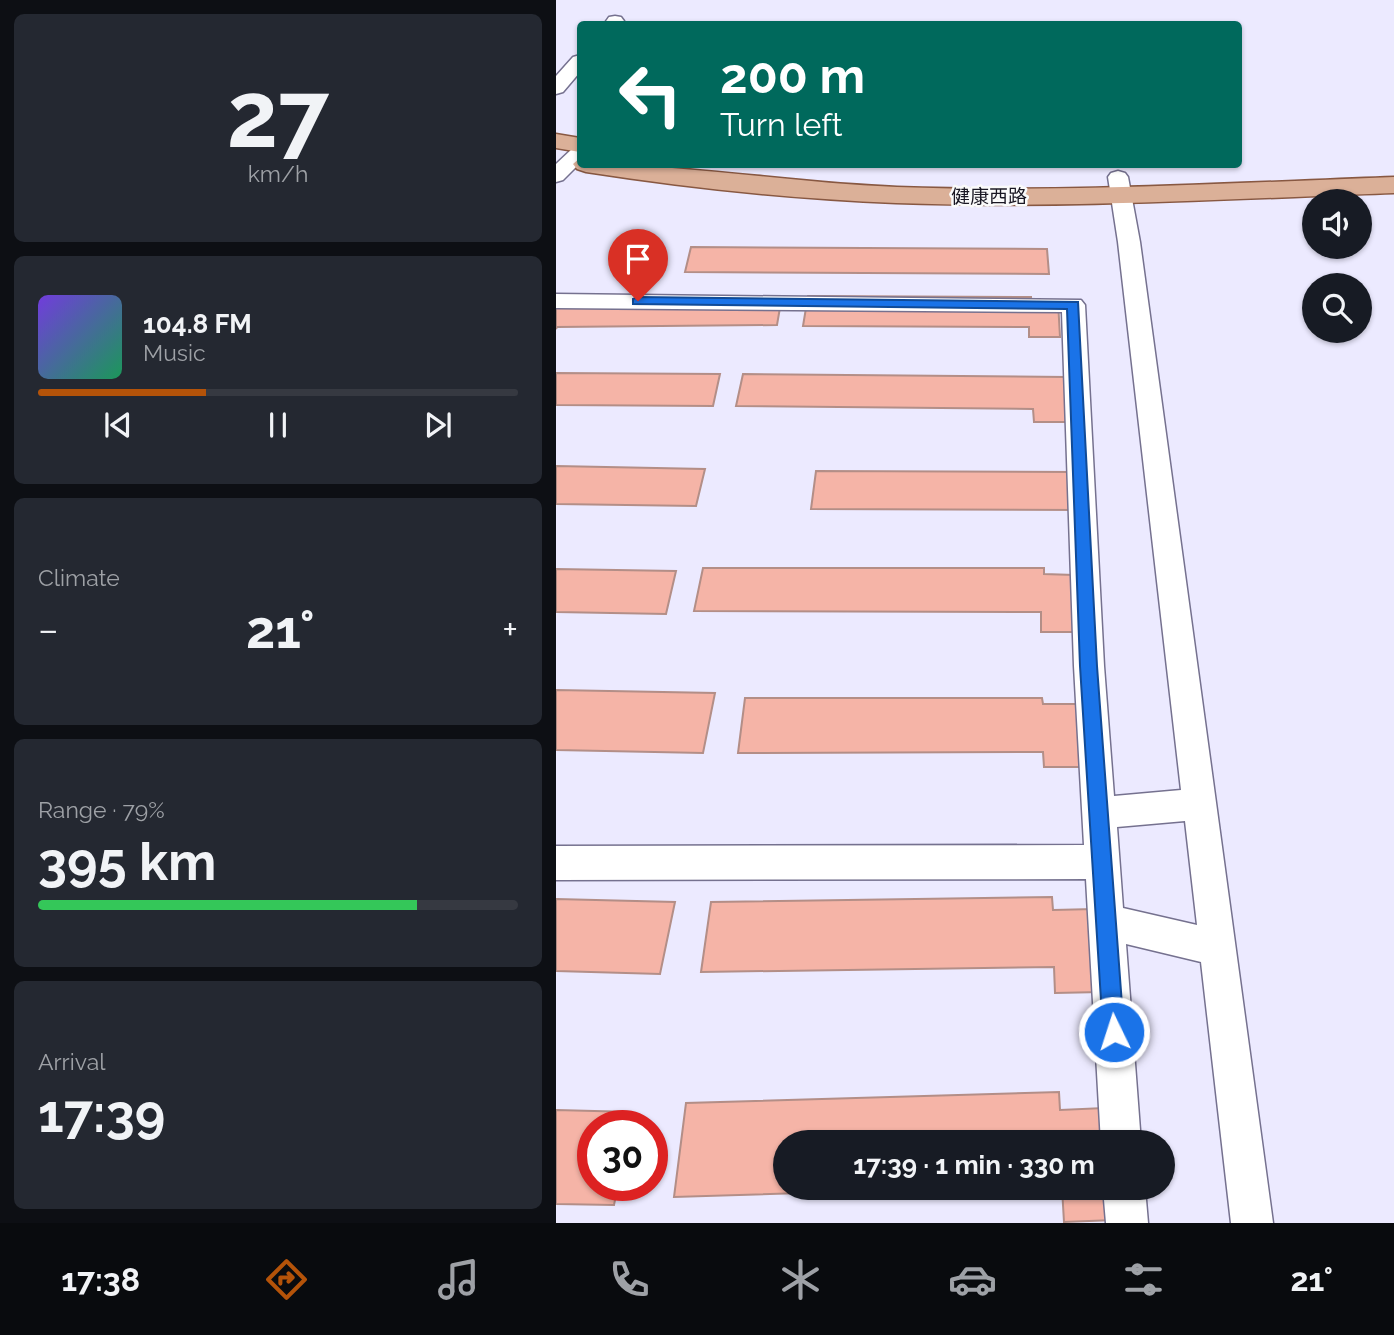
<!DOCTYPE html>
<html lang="en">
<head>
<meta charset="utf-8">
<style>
	:root { --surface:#171b24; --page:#242831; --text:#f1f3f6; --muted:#9ea1a6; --line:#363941; --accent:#b45309 }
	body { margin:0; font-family:Raleway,"Noto Sans SC",sans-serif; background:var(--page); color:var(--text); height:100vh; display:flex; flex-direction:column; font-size:26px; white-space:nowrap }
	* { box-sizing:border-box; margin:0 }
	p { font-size:23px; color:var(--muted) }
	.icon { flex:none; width:38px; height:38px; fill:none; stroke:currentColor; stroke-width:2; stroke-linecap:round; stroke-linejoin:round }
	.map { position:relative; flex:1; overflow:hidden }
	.side { display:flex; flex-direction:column; gap:14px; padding:14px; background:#0d0f14; width:556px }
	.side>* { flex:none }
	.banner { position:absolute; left:21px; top:21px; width:665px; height:147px; border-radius:7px; box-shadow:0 2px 5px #0004; background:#00695c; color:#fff; overflow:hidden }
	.fabs { position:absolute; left:746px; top:189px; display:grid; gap:14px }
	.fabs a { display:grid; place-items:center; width:70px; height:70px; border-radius:50%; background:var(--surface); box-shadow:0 2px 5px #0004; font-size:35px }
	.speed { position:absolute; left:21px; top:1110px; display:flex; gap:14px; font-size:35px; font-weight:700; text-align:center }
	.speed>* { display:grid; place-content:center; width:91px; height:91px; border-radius:50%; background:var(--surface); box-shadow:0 2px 5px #0004; line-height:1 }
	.speed .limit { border:10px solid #d22; background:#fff; color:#111 }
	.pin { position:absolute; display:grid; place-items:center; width:60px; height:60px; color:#fff; margin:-72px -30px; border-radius:50% 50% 50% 0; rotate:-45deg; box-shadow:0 0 7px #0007 }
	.pin .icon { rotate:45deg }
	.me { position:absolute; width:77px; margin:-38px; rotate:356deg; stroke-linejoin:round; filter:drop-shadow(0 0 5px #0008) }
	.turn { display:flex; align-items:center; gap:24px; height:147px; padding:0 28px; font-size:32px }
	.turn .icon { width:91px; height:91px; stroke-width:2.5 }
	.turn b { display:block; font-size:49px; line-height:60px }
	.big { font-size:52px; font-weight:700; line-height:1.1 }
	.side .card { flex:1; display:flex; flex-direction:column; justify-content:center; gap:10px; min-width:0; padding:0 24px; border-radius:10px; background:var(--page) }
	.side .dial { align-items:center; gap:0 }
	.dial b { font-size:91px; line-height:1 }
	.song { display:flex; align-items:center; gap:21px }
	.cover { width:84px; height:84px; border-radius:10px; background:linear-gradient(135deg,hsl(260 70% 55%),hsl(150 70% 35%)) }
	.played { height:7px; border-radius:4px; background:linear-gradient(90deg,var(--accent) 35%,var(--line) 35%) }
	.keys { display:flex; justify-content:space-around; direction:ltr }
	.heat { display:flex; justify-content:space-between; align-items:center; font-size:38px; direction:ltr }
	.charge { height:10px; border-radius:5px; background:linear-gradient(90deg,#34c759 79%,var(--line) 0) }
	.trip { position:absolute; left:217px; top:1130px; width:402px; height:70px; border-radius:35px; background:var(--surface); box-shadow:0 2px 5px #0004; font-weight:700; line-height:70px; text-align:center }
	.tabs { display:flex; height:112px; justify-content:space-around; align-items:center; background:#090b0e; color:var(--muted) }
	.tabs .icon { width:49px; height:49px }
	.tabs .selected { color:var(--accent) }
	.tabs b { font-size:32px; color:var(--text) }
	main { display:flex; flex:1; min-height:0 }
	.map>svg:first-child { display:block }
	.building { fill:#f5b4a7; stroke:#b38e87; stroke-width:2 }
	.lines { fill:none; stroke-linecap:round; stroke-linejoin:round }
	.minor-casing { stroke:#75718f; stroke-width:3 }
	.major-casing { stroke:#885842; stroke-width:3 }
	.minor { fill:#fff; fill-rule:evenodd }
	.major { fill:#dbb098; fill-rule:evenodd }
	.route { fill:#1a73e8; stroke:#114b97; stroke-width:2 }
	.labels { text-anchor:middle; stroke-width:5; stroke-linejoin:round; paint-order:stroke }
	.far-street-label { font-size:19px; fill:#191723; stroke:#fafafa }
</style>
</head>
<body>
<main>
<section class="side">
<div class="card dial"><b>27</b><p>km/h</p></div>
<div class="card">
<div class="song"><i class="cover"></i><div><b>104.8 FM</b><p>Music</p></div></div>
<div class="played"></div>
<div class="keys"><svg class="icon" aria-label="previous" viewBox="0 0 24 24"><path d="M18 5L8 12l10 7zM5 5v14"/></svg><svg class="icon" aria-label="pause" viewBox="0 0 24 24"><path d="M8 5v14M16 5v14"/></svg><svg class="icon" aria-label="next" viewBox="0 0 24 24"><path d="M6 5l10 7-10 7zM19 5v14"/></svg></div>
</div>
<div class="card"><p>Climate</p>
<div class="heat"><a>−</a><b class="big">21°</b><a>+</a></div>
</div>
<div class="card"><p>Range · 79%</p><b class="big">395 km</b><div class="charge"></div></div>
<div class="card"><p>Arrival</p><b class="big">17:39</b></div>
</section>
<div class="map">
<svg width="838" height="1223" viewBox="0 0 838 1223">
	<rect width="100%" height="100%" fill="#eceaff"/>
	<!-- building -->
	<path class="building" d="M135,247l356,2 2,25 -364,-2z
		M226,296l-5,29 -220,2 -1,2v-32z
		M252,296l223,1v4h27l2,36h-31v-10l-226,-1z
		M0,373l164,1 -7,32 -157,-1z
		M187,374l323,3 2,45h-34l-1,-13 -297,-3z
		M0,466l149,3 -9,37 -140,-2z
		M260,471l261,1 3,38 -269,-1z
		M147,568h341v6l30,1 4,57h-37v-20l-347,-1z
		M0,569l120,2 -10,43 -110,-2z
		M0,690l159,3 -12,60 -147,-3z
		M189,698h297l1,6h39l4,63h-42l-1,-15 -305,1z
		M496,897l1,13 41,-1 7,83 -46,1 -1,-26 -353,5 10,-70z
		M0,899l119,3 -15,72 -104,-3z
		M503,1092l1,18 44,-2 3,35h-322v45h178l-289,9 12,-94z
		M0,1110l76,2 -2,13h-37v60h25l-4,20 -58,-1z
		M506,1188h50l2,32 -50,2z"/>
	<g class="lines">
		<defs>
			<path id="minor" d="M59,16l6,1 3,4 -2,3h-18l5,-7z
				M24,55v17l-17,20 -7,2v-18l17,-19z
				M24,146v17l-17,17 -7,2v-18l17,-16z
				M562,171l7,2 3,4 12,65 133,981h-42l-30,-261 -75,-18 15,199h-40l-15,-264 -530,1v-34l528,-1 -10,-179 -12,-354 -506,-4v-14l525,6 4,5 19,361 10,130 67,-6 -63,-548 -10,-65 3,-4zM629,821l12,104 -74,-17 -6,-81z
				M547,1188h42l3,35h-42z"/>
			<path id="major" d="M0,134l24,4v14l-24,-4z
				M24,158v6c106,0 211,19 317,23 165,6 331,-4 497,-10v16c-166,6 -332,16 -498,10 -104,-4 -207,-15 -310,-31l-9,-3 -4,-5z"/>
		</defs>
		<!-- minor casing -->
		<use href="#minor" class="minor-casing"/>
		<!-- major casing -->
		<use href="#major" class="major-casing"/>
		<!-- minor -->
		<use href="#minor" class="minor"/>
		<!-- major -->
		<use href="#major" class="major"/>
	</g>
	<!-- route -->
	<path class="route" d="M82,297l440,5 19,364 27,366 -3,7 -7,3 -8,-3 -3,-7 -23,-366 -13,-357 -434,-5v-5z"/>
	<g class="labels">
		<!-- far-street labels -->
		<g class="far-street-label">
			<text x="433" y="203">健康西路</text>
		</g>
	</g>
</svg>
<div class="fabs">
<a><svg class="icon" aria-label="sound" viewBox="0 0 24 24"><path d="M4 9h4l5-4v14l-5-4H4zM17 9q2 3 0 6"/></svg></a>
<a><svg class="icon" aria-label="search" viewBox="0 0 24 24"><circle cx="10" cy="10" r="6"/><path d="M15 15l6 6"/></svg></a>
</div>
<div class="speed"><div class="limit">30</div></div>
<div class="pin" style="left:82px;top:301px;background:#d93025"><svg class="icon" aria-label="arrive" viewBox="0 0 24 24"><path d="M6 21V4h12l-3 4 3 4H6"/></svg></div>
<svg class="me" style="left:558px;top:1032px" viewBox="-20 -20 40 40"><circle r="17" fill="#1a73e8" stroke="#fff" stroke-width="3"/><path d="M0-11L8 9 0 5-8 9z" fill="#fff"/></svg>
<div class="trip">17:39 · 1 min · 330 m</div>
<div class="banner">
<div class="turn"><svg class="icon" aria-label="left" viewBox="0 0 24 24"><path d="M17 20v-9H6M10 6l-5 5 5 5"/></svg><div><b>200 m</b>Turn left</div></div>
</div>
</div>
</main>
<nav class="tabs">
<b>17:38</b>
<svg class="icon selected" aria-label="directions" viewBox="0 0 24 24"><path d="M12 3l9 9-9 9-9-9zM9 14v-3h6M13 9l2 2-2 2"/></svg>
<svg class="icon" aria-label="music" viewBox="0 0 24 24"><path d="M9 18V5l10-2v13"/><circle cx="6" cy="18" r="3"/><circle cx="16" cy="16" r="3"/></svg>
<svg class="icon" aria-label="phone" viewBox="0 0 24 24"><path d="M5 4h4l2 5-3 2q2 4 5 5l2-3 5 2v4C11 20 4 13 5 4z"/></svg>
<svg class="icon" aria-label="climate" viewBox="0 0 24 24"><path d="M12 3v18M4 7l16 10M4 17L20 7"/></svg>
<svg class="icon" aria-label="car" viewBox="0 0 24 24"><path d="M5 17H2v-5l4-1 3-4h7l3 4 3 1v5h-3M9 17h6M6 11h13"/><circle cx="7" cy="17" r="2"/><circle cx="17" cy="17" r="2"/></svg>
<svg class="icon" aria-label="filters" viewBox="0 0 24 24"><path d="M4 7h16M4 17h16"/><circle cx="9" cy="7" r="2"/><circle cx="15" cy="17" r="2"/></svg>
<b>21°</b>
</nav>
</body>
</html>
